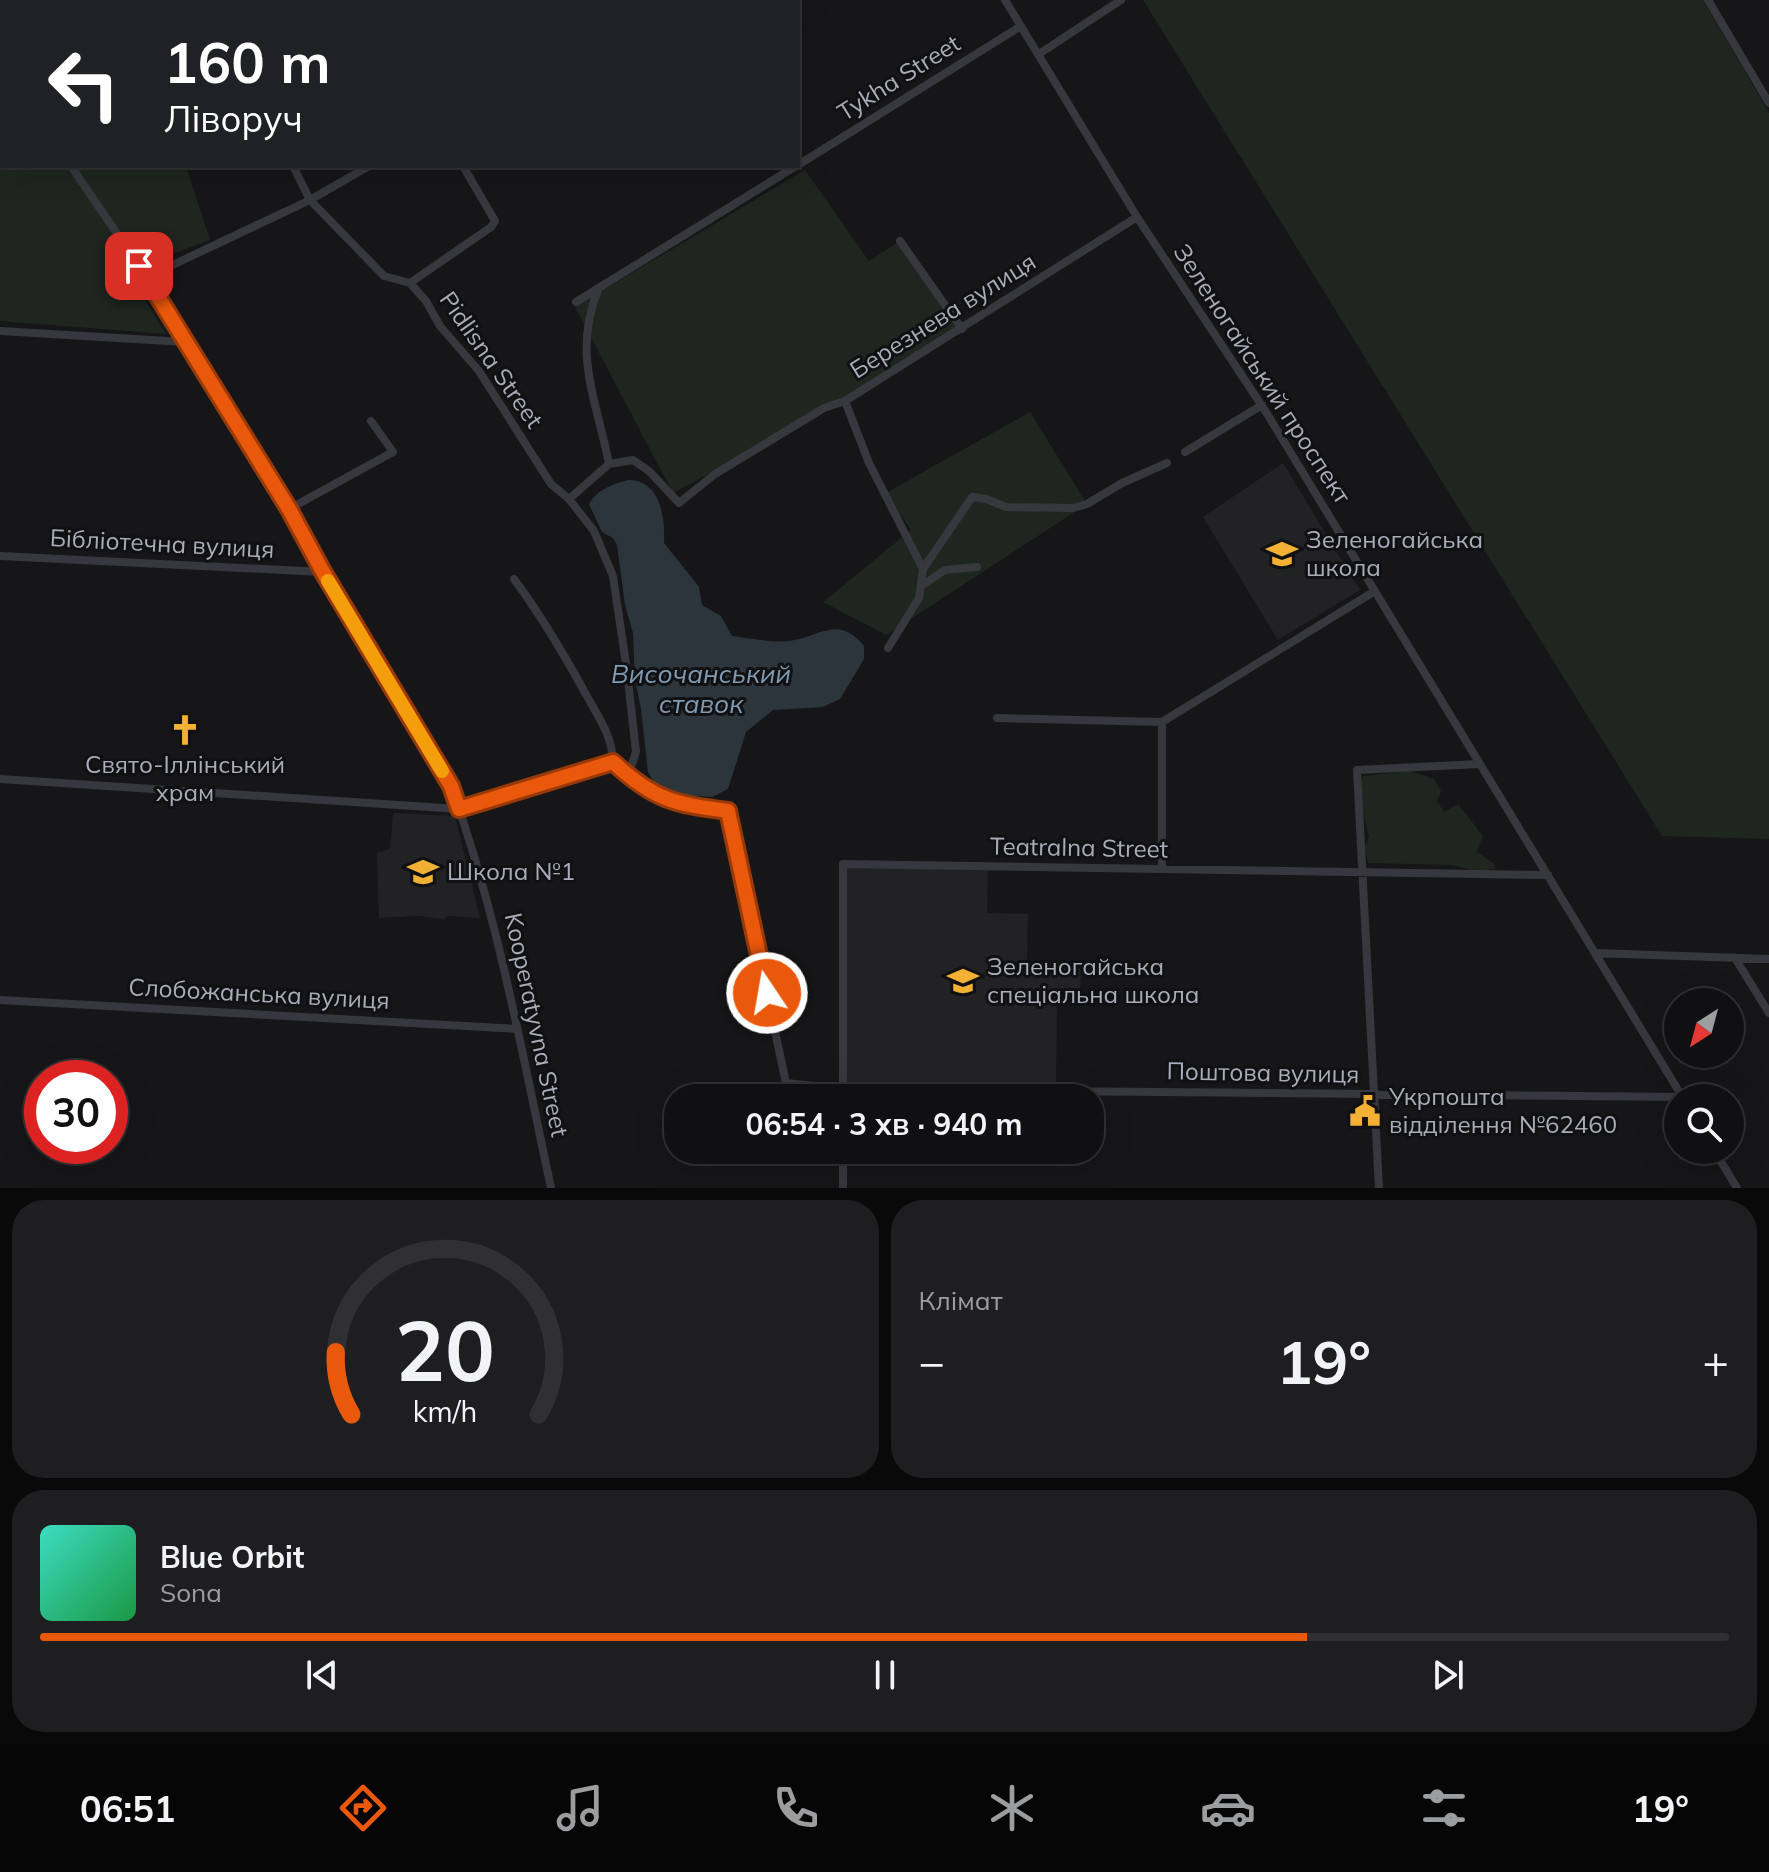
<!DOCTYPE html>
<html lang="uk">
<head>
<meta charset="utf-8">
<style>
	:root { --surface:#101012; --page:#1e1e20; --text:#f1f3f6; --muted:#9c9d9f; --line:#303032; --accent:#ea580c }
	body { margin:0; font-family:Mulish,sans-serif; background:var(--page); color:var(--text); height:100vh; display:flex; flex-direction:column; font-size:30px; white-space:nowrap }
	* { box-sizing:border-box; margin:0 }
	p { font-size:26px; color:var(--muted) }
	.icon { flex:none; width:44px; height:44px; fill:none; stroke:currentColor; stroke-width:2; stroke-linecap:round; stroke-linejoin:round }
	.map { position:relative; height:1188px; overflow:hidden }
	.side { display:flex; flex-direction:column; gap:12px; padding:12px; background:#09090a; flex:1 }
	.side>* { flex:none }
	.top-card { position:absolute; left:0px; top:0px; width:800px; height:168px; box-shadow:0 8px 32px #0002,0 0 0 2px var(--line); background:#202124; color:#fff; overflow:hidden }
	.needle { width:52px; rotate:216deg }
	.fabs { position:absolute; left:1664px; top:988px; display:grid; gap:16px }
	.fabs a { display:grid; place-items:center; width:80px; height:80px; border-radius:50%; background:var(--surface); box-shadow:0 8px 32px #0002,0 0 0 2px var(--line); font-size:40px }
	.speed { position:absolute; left:24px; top:1060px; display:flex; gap:16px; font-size:40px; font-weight:700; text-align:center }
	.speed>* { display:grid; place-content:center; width:104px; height:104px; border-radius:50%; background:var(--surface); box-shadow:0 8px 32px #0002,0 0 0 2px var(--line); line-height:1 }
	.speed .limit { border:12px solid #d22; background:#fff; color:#111 }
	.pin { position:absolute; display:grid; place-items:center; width:68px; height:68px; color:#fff; margin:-34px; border-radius:16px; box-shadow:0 4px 12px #0006 }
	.me { position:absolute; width:88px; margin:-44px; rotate:348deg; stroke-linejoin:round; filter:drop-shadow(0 0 6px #0008) }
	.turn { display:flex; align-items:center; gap:28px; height:168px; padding:0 32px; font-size:36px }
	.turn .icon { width:104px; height:104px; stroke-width:2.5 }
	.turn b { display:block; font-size:56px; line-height:68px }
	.big { font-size:60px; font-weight:700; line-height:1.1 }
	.side .card { flex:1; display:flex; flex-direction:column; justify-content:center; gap:12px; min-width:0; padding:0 28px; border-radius:32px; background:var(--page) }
	.side .dial { align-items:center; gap:0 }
	.dial svg { height:208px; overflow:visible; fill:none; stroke:var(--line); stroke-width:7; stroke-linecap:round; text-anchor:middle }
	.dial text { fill:var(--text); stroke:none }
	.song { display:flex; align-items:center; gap:24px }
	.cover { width:96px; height:96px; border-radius:12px; background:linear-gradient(135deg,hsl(170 70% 55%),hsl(140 70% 35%)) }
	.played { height:8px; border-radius:4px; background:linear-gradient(90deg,var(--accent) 75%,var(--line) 75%) }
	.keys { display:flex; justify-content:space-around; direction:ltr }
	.heat { display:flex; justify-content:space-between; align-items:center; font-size:44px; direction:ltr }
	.side .tiles { flex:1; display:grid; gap:12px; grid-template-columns:1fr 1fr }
	.card:last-child { grid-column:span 2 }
	.trip { position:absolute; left:664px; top:1084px; width:440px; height:80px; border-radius:32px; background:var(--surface); box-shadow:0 8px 32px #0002,0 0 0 2px var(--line); font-weight:700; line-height:80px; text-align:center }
	.tabs { display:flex; height:128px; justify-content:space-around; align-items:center; background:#060607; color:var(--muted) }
	.tabs .icon { width:56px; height:56px }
	.tabs .on { color:var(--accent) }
	.tabs b { font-size:36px; color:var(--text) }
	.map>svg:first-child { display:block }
	.built { fill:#222225 }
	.green { fill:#1e261f }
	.water { fill:#2c353c }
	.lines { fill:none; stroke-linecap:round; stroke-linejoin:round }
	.street { stroke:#37383d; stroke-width:8 }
	.route-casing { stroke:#983908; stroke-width:20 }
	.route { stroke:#ea580c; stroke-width:14 }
	.slow { stroke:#f59e0b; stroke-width:14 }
	.labels { text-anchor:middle; stroke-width:6; stroke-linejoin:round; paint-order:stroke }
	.street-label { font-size:24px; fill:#a8adb8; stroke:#111113 }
	.poi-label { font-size:24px; fill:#a8adb8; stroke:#111113; text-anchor:start }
	.water-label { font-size:26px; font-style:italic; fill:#7f9bb3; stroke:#111113 }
</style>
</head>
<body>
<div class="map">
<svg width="1769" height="1188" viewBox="0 0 1769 1188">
	<rect width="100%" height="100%" fill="#161618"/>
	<!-- built -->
	<path class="built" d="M1283,463l77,127 -82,50 -75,-123z
		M393,813l62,3 25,102 -32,-2 -4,3 -26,-3 -39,2 -2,-65 13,-4z
		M847,867l141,3 -1,43 41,1 -1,48 54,1 -1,37 -23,1 -1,87 -211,-2z"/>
	<!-- green -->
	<path class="green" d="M1143,0h560l66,113v726l-107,-3z
		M0,120l2,46h184l24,74 -71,26 -9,9 36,59 -166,-13z
		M805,170l64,91 31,-20 62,88 -117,72 -172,92 -98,-186z
		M1030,412l57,92 -201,131 -63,-33 88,-72 -25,-37z
		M1279,543l14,27 -14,8 -14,-28z
		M1410,771l24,8 7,12 -4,10 7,11 14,-8 25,32 -6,16 16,11 3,6 -20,2 -25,-6 -83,-2 -3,-16 4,-10c-5,-20 -10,-41 -6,-61z"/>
	<!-- water -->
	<path class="water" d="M629,480c32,1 36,37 35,63l35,44 3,18 19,11 11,20c18,2 40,7 57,5 32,-4 48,-27 75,5v13l-24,40 -17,8 -50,3 -27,22 -18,57 -16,8 -19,-1 -27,-7 -12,-7 -6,-10 -7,-63 -6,-29 -2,-47 -8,-28 -8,-60 -4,-7 -11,-6 -13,-28c9,-15 23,-20 40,-24z"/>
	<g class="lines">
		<!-- street -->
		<path class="street" d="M228,0l1,2
			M1005,0l132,217 129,195 417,686
			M1708,0l61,103
			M216,2l3,-2
			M636,2l3,-2
			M0,51l2,3
			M1039,54l82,-54
			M0,113h2
			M798,165l223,-139
			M71,166l68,100 150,243 34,63 128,214c47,130 71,267 100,402
			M293,166l17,34 74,76 26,7 16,18 14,25 39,45 72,113 18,15 25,32 19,45 14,95 9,81 -8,24
			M900,241l62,88
			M145,278l165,-78 59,-34
			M410,283l81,-56 4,-6 -32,-55
			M598,290c-26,64 -1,111 11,174
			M576,302l220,-136
			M0,331l185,11
			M1185,452l77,-47
			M569,499l40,-35 24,-4 16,11 30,32 36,-29 109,-66 21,-7
			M289,509l104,-57 -22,-31
			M0,556l323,16
			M923,569l-54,-106 -24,-62 292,-184
			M514,579c26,35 48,72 69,110 13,25 29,44 30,73 41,38 61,42 115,49l58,272 57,6 839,8
			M921,586l24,-16 32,-3
			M888,648l31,-50 4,-29 49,-72 14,2 20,8 67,1 14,-4 35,-21 45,-20
			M997,718l165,4 213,-131
			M0,779l459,30 154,-47
			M1162,869v-147
			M1595,953l174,6
			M1735,958l34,55
			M0,1000l517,29
			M843,1098v-234l705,11
			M1714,1150l23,38
			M843,1188v-38
			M1379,1188l-22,-418 123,-6"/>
	</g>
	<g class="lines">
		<defs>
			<path id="route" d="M139,266l150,243 34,63 128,214 8,23 154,-47c41,38 61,42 115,49l39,182"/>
		</defs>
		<!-- route casing -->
		<use href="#route" class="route-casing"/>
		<!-- route -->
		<use href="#route" class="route"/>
		<!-- slow -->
		<path class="slow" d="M328,581l114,190"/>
	</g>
	<!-- icons -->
	<defs>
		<symbol id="school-bare" viewBox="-9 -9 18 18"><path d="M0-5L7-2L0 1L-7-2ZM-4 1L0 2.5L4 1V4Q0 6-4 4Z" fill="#f2b134" stroke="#111113" stroke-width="2.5" paint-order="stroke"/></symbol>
		<symbol id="church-bare" viewBox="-9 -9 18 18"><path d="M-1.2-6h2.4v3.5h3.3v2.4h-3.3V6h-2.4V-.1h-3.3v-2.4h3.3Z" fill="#f2b134" stroke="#111113" stroke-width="2.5" paint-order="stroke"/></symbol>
		<symbol id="civic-bare" viewBox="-9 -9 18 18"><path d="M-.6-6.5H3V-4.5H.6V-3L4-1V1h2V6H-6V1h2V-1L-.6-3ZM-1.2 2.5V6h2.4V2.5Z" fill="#f2b134" stroke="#111113" stroke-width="2.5" paint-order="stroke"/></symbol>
	</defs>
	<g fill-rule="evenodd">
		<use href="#school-bare" x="1260" y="532" width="44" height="44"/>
		<use href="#church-bare" x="163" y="708" width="44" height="44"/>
		<use href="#school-bare" x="401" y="850" width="44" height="44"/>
		<use href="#school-bare" x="941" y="959" width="44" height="44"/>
		<use href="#civic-bare" x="1343" y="1089" width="44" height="44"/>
	</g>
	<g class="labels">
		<!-- street labels -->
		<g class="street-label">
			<text transform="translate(899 78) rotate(-32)" y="8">Tykha Street</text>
			<text transform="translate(943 316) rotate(-32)" y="8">Березнева вулиця</text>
			<text transform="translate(491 360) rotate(55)" y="8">Pidlisna Street</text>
			<text transform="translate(1262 374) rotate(57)" y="8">Зеленогайський проспект</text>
			<text transform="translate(162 544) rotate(3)" y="8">Бібліотечна вулиця</text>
			<text transform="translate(1079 848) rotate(1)" y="8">Teatralna Street</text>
			<text transform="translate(259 994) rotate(3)" y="8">Слобожанська вулиця</text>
			<text transform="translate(536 1025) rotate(78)" y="8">Kooperatyvna Street</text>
			<text transform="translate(1263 1073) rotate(1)" y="8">Поштова вулиця</text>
		</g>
		<!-- poi labels -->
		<g class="poi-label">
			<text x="1306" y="548">Зеленогайська<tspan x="1306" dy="28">школа</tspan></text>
			<text x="185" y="773" text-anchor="middle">Свято-Іллінський<tspan x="185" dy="28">храм</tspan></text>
			<text x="447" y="880">Школа №1</text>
			<text x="987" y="975">Зеленогайська<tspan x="987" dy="28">спеціальна школа</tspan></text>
			<text x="1389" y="1105">Укрпошта<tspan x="1389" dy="28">відділення №62460</tspan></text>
		</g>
		<!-- water labels -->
		<g class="water-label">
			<text x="701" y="683">Височанський<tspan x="701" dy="30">ставок</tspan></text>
		</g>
	</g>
</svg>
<div class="fabs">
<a><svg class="needle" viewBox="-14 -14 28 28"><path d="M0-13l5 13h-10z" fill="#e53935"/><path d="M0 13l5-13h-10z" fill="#9c9d9f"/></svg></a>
<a><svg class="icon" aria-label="search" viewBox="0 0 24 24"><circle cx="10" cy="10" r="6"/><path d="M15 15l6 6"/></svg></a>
</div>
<div class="speed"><div class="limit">30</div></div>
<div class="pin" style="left:139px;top:266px;background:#d93025"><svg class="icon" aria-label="arrive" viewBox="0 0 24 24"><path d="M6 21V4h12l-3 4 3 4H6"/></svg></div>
<svg class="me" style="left:767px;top:993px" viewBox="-20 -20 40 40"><circle r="17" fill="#ea580c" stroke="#fff" stroke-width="3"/><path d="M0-11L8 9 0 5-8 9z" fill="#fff"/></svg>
<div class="trip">06:54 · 3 хв · 940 m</div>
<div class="top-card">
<div class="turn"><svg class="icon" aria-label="left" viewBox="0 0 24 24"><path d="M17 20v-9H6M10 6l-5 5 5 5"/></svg><div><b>160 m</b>Ліворуч</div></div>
</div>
</div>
<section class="side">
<div class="tiles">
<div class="card dial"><svg viewBox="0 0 100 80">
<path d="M14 69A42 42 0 1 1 86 69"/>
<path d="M14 69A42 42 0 0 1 8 45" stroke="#ea580c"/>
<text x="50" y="56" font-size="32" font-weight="700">20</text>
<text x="50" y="72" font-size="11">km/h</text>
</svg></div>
<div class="card"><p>Клімат</p>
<div class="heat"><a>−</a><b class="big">19°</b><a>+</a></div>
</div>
<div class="card">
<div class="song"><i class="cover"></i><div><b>Blue Orbit</b><p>Sona</p></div></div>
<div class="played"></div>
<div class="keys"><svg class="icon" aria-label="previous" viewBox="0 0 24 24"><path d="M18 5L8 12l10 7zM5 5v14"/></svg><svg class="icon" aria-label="pause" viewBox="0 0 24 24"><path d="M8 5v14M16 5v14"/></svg><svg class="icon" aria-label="next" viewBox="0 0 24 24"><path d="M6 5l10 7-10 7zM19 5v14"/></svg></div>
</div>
</div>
</section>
<nav class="tabs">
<b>06:51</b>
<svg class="icon on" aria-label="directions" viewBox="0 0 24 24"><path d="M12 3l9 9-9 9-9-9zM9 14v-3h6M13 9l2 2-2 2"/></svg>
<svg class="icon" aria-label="music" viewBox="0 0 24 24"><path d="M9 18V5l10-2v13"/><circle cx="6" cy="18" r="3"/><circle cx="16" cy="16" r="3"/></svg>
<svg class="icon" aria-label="phone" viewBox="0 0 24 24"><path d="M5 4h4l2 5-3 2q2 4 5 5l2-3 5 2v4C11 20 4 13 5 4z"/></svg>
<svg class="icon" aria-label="climate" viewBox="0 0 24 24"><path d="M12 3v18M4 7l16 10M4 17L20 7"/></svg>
<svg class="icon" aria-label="car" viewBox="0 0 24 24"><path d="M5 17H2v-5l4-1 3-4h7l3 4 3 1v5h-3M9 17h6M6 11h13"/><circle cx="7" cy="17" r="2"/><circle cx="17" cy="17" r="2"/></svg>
<svg class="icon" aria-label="filters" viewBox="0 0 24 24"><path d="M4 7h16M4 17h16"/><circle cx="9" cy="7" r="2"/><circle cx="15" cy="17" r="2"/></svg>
<b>19°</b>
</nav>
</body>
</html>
